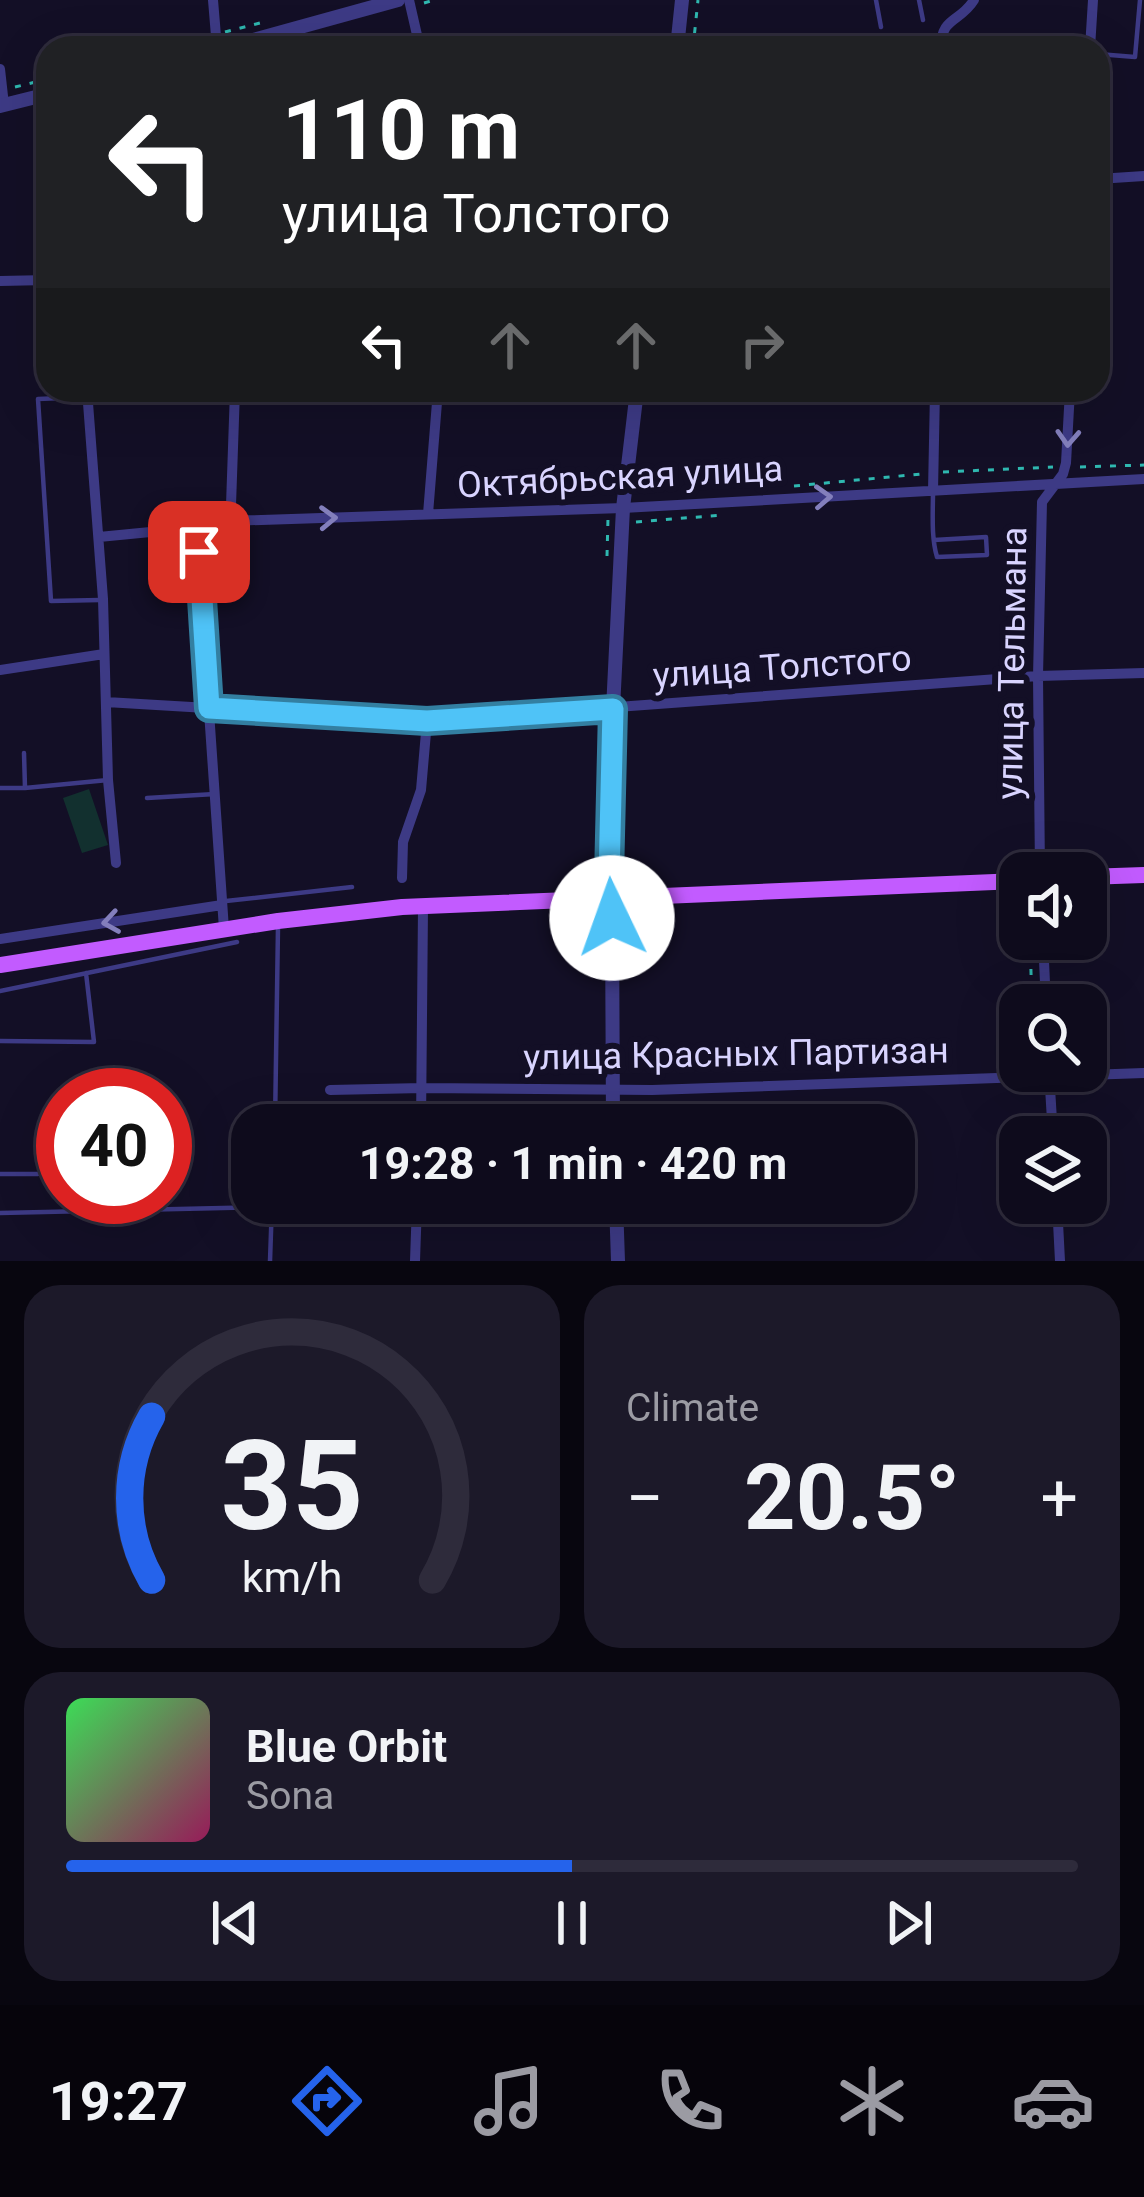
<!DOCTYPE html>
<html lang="en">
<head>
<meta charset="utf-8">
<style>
	:root { --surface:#0e0b1c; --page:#1c1929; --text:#f1f3f6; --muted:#9b9ba3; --line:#2e2b3b; --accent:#2563eb }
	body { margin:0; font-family:Roboto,sans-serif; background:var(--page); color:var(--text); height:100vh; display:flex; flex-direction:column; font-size:45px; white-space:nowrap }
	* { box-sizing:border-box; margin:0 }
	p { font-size:39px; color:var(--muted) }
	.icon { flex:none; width:66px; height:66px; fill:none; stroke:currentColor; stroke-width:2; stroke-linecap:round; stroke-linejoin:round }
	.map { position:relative; height:1261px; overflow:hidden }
	.panel { display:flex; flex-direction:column; gap:24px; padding:24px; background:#08060f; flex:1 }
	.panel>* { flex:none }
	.guide { position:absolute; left:36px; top:36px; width:1074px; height:366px; border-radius:36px; box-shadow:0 12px 48px #0002,0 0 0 3px var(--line); background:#202124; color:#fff; overflow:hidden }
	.fabs { position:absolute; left:999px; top:852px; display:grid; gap:24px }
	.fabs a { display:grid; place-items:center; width:108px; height:108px; border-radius:24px; background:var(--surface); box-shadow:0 12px 48px #0002,0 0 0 3px var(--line); font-size:60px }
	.speed { position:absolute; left:36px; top:1068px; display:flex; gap:24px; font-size:60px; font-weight:700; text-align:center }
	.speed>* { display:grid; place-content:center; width:156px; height:156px; border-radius:50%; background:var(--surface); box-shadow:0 12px 48px #0002,0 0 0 3px var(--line); line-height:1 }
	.speed .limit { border:18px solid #d22; background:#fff; color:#111 }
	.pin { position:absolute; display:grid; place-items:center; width:102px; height:102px; color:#fff; margin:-51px; border-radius:24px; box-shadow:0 6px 18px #0006 }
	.me { position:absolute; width:132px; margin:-66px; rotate:357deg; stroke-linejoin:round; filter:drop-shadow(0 0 9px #0008) }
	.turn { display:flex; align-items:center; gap:42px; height:252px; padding:0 48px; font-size:54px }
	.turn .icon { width:156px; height:156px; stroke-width:2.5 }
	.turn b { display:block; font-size:84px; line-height:102px }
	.lanes { display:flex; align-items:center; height:114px; padding:0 48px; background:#0003; justify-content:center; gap:60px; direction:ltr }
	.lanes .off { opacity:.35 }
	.big { font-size:90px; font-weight:700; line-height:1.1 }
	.panel .tile { flex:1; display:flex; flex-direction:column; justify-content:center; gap:18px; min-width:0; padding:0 42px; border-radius:36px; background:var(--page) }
	.panel .dial { align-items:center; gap:0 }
	.dial svg { height:312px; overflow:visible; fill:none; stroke:var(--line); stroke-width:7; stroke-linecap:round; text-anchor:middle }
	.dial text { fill:var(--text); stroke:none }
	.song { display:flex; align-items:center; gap:36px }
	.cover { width:144px; height:144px; border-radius:18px; background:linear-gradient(135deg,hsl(130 70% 55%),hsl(330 70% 35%)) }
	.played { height:12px; border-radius:6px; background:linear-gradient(90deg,var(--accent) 50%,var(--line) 50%) }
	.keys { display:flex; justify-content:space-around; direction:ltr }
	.heat { display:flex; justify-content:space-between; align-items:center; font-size:66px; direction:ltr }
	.panel .tiles { flex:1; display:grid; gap:24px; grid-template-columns:1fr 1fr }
	.tile:last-child { grid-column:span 2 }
	.trip { position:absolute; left:231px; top:1104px; width:684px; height:120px; border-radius:36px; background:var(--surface); box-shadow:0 12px 48px #0002,0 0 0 3px var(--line); font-weight:700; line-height:120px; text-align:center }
	.tabs { display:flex; height:192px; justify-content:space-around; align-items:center; background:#06040b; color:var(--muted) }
	.tabs .icon { width:84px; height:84px }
	.tabs .on { color:var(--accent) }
	.tabs b { font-size:54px; color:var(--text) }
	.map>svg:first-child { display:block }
	.pitch { fill:#12302f }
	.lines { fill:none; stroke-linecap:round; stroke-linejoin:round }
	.path { stroke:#2fb8b0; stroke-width:3; stroke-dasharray:6 9; stroke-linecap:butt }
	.service { stroke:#3d3a85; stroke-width:4.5 }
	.minor { stroke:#3d3a85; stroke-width:10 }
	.tertiary { stroke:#3d3a85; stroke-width:14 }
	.primary { stroke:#c25bff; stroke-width:16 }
	.oneway { stroke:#837fbc }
	.route-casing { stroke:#337fa1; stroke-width:30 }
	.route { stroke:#4fc3f7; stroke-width:21 }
	.labels { text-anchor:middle; stroke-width:12; stroke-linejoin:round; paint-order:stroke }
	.street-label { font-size:36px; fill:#d9d4ff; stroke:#130f26 }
</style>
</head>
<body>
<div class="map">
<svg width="1144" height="1261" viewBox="0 0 1144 1261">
	<rect width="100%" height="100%" fill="#130f26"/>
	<!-- pitch -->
	<path class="pitch" d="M89,789l19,56 -26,8 -19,-55z"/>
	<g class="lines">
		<!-- path -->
		<path class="path" d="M424,3l10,-3
			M225,32l43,-11
			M169,48l35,-9
			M693,48l5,-48
			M15,87l33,-8
			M1098,97l2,-35
			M1080,467l64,-2
			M943,472l110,-5
			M794,486l127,-12
			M636,522l86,-7
			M607,556l1,-38
			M1030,939l2,66"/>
		<!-- service -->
		<path class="service" d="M876,0l5,27
			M919,0l4,20
			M1098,54l37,3 5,-57
			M87,397l-49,2 13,202 49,-1
			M933,491c0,22 -2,46 4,66l50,-2 -1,-18 -52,3
			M24,753l1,35 83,-8
			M0,788h25
			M147,798l68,-4
			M226,901l126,-14
			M0,991l237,-49
			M0,1041l94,1 -8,-69
			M275,1125l3,-198
			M0,1174h38
			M0,1213l272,-6
			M270,1261l2,-58"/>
		<!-- minor -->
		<path class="minor" d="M213,0l4,48
			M409,0l11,48
			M941,48c0,-32 19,-25 33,-48
			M1090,48l3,-48
			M0,69l4,36
			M1098,179l46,-3
			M0,281l48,-1
			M87,390l16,209 5,181 8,83
			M933,491l2,-101
			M428,514l10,-124
			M99,537l113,-11 16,-5 395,-13 521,-29
			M0,670l104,-16
			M106,702l321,19 611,-45 106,-3
			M1040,873l-2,-197 4,-174 21,-28 3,-11 4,-73
			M402,878l1,-36 18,-52 6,-69
			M224,929l-26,-377 14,-26 19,-21 4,-115
			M0,939l222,-34
			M1043,939l3,66
			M1049,1071l4,66
			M330,1090l93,-2 229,2 492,-17
			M421,1125l2,-218
			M1057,1203l3,58
			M415,1261l2,-58"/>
		<!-- tertiary -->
		<path class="tertiary" d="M224,48l174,-48
			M677,48l5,-48
			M0,106l48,-12
			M613,1125l-1,-207 -3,-40 4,-169 10,-201 14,-118
			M616,1203l2,58"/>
		<!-- primary -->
		<path class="primary" d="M1086,877l58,-2
			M0,965l278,-44 124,-14 618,-26"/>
	</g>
	<!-- one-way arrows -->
	<defs><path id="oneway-chevron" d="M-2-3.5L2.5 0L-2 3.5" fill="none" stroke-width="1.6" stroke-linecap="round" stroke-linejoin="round" transform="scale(3)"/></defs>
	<g class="oneway">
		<use href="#oneway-chevron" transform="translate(1068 438) rotate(93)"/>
		<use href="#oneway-chevron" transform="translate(823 497) rotate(-3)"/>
		<use href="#oneway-chevron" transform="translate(328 518) rotate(-2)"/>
		<use href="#oneway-chevron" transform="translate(111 922) rotate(171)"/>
	</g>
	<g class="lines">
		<defs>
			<path id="route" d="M199,552l10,156 218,13 186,-12 -4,169 3,40"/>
		</defs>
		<!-- route casing -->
		<use href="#route" class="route-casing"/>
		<!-- route -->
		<use href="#route" class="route"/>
	</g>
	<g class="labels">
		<!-- street labels -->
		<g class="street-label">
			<text transform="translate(620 476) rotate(-3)" y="13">Октябрьская улица</text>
			<text transform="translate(1011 663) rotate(-89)" y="13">улица Тельмана</text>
			<text transform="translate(782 666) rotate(-4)" y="13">улица Толстого</text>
			<text transform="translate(736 1053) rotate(-1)" y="13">улица Красных Партизан</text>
		</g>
	</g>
</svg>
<div class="fabs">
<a><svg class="icon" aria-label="sound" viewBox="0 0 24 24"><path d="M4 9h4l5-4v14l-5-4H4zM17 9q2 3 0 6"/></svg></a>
<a><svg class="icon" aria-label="search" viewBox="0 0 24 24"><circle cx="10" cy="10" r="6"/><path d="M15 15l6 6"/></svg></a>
<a><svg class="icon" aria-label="layers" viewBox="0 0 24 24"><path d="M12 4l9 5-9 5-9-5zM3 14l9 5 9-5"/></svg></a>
</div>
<div class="speed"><div class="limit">40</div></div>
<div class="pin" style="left:199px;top:552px;background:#d93025"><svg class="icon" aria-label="arrive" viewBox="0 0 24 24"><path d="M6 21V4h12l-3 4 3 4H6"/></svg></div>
<svg class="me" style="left:612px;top:918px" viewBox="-20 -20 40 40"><circle r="19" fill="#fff"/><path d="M0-13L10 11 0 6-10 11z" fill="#4fc3f7"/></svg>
<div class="trip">19:28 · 1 min · 420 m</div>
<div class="guide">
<div class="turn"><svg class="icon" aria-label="left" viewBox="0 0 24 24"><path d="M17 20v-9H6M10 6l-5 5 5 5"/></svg><div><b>110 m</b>улица Толстого</div></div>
<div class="lanes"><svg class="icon" aria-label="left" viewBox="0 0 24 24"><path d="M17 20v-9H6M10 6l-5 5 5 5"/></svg><svg class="icon off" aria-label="ahead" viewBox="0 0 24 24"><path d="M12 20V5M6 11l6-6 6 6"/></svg><svg class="icon off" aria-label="ahead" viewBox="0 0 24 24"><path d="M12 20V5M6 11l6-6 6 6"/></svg><svg class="icon off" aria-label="right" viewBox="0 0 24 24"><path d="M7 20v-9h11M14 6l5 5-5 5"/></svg></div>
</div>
</div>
<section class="panel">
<div class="tiles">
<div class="tile dial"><svg viewBox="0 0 100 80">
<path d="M14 69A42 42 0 1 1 86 69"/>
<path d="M14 69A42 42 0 0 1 14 27" stroke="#2563eb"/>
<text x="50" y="56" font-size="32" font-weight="700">35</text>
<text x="50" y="72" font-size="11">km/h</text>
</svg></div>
<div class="tile"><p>Climate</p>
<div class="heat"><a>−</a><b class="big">20.5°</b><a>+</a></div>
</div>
<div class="tile">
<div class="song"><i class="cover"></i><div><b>Blue Orbit</b><p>Sona</p></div></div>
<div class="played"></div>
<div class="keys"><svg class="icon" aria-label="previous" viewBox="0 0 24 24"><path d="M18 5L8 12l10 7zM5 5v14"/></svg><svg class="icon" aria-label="pause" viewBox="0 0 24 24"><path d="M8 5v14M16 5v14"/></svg><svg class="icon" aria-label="next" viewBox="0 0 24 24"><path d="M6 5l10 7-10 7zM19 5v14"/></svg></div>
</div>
</div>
</section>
<nav class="tabs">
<b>19:27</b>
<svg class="icon on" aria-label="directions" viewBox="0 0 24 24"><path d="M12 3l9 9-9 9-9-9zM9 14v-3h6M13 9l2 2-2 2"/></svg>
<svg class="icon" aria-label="music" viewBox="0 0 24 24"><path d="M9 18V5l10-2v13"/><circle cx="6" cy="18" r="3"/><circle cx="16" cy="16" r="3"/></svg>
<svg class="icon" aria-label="phone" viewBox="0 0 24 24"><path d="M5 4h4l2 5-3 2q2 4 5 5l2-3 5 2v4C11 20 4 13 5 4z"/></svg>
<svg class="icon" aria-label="climate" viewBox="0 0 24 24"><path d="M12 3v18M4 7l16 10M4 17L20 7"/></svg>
<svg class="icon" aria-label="car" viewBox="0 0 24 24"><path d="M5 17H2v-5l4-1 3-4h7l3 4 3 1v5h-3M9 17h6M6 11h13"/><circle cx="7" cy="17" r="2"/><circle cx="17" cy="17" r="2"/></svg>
</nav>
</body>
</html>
